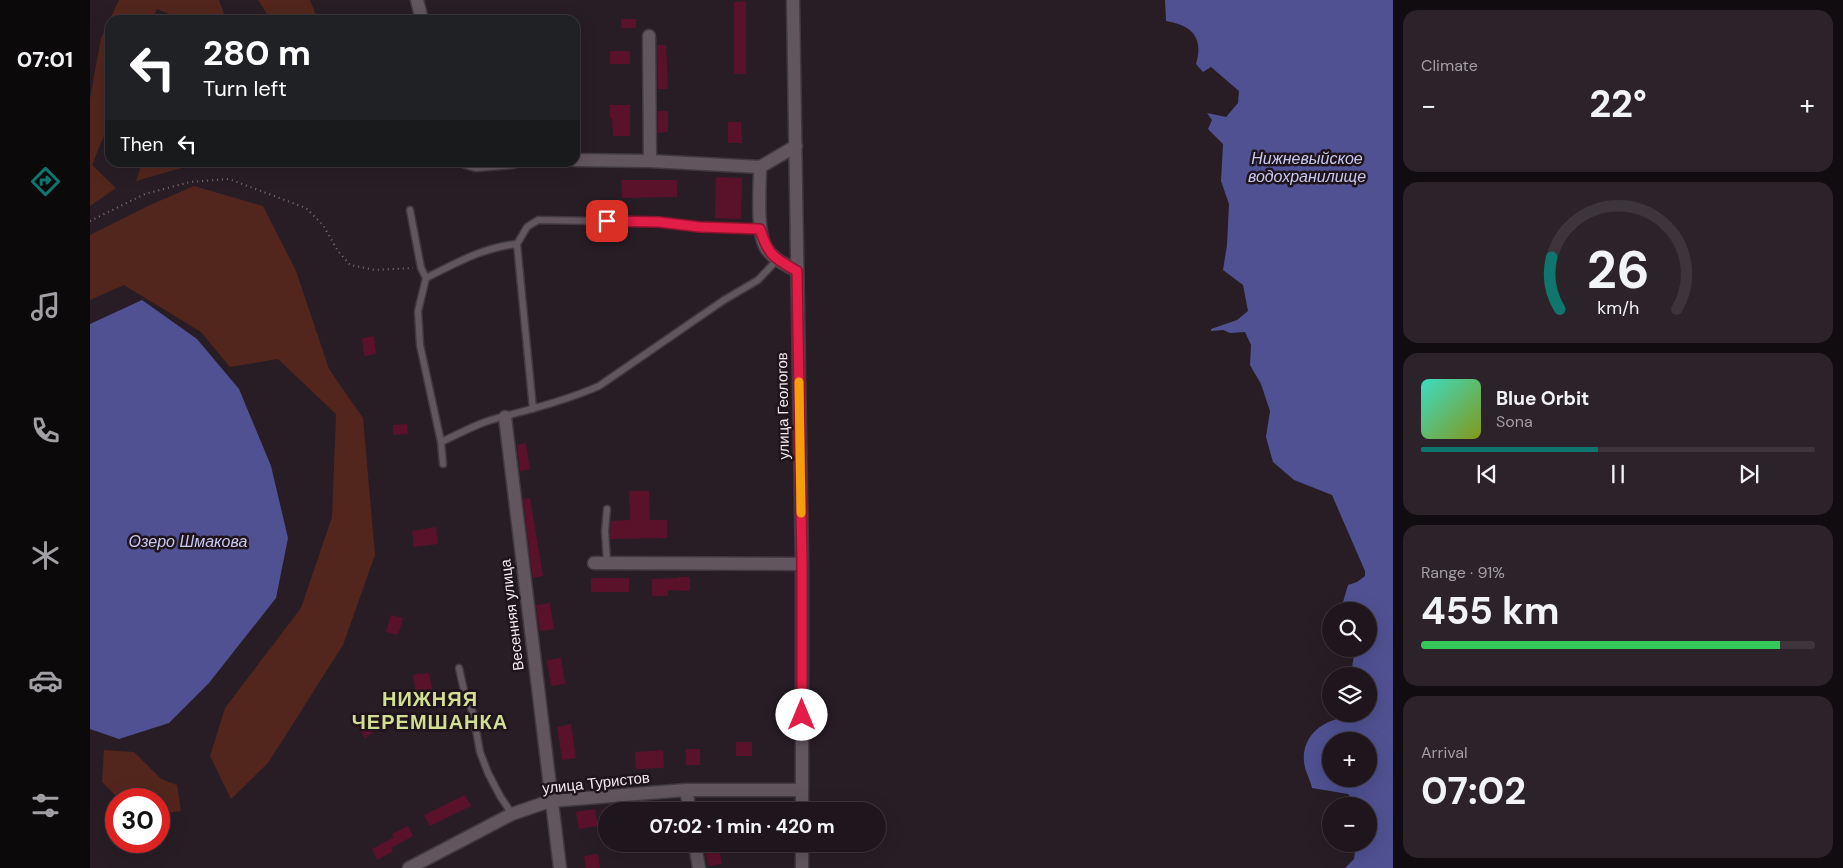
<!DOCTYPE html>
<html lang="en">
<head>
<meta charset="utf-8">
<style>
	:root { --surface:#1e161c; --page:#2b2329; --text:#f1f3f6; --muted:#a19fa3; --line:#3c353b; --accent:#0f766e }
	body { margin:0; font-family:"DM Sans",sans-serif; background:var(--page); color:var(--text); height:100vh; display:flex; flex-direction:column; font-size:19px; white-space:nowrap }
	* { box-sizing:border-box; margin:0 }
	p { font-size:16px; color:var(--muted) }
	.icon { flex:none; width:28px; height:28px; fill:none; stroke:currentColor; stroke-width:2; stroke-linecap:round; stroke-linejoin:round }
	.map { position:relative; flex:1; overflow:hidden }
	.side { display:flex; flex-direction:column; gap:10px; padding:10px; background:#100c0f; width:450px }
	.side>* { flex:none }
	.banner { position:absolute; left:15px; top:15px; width:475px; height:152px; border-radius:15px; box-shadow:0 5px 20px #0002,0 0 0 1px var(--line); background:#202124; color:#fff; overflow:hidden }
	.fabs { position:absolute; left:1232px; top:602px; display:grid; gap:10px }
	.fabs a { display:grid; place-items:center; width:55px; height:55px; border-radius:50%; background:var(--surface); box-shadow:0 5px 20px #0002,0 0 0 1px var(--line); font-size:25px }
	.speed { position:absolute; left:15px; top:788px; display:flex; gap:10px; font-size:25px; font-weight:700; text-align:center }
	.speed>* { display:grid; place-content:center; width:65px; height:65px; border-radius:50%; background:var(--surface); box-shadow:0 5px 20px #0002,0 0 0 1px var(--line); line-height:1 }
	.speed .limit { border:8px solid #d22; background:#fff; color:#111 }
	.pin { position:absolute; display:grid; place-items:center; width:42px; height:42px; color:#fff; margin:-21px; border-radius:10px; box-shadow:0 2px 8px #0006 }
	.me { position:absolute; width:55px; margin:-28px; rotate:0deg; stroke-linejoin:round; filter:drop-shadow(0 0 4px #0008) }
	.turn { display:flex; align-items:center; gap:18px; height:105px; padding:0 15px; font-size:22px }
	.turn .icon { width:65px; height:65px; stroke-width:2.5 }
	.turn b { display:block; font-size:35px; line-height:42px }
	.then { display:flex; align-items:center; height:48px; padding:0 15px; background:#0003; gap:10px; font-size:19px }
	.big { font-size:38px; font-weight:700; line-height:1.1 }
	.side .card { flex:1; display:flex; flex-direction:column; justify-content:center; gap:8px; min-width:0; padding:0 18px; border-radius:15px; background:var(--page) }
	.side .dial { align-items:center; gap:0 }
	.dial svg { height:130px; overflow:visible; fill:none; stroke:var(--line); stroke-width:7; stroke-linecap:round; text-anchor:middle }
	.dial text { fill:var(--text); stroke:none }
	.song { display:flex; align-items:center; gap:15px }
	.cover { width:60px; height:60px; border-radius:8px; background:linear-gradient(135deg,hsl(170 70% 55%),hsl(70 70% 35%)) }
	.played { height:5px; border-radius:2px; background:linear-gradient(90deg,var(--accent) 45%,var(--line) 45%) }
	.keys { display:flex; justify-content:space-around; direction:ltr }
	.heat { display:flex; justify-content:space-between; align-items:center; font-size:28px; direction:ltr }
	.charge { height:8px; border-radius:4px; background:linear-gradient(90deg,#34c759 91%,var(--line) 0) }
	.trip { position:absolute; left:508px; top:802px; width:288px; height:50px; border-radius:25px; background:var(--surface); box-shadow:0 5px 20px #0002,0 0 0 1px var(--line); font-weight:700; line-height:50px; text-align:center }
	main { display:flex; flex:1; min-height:0 }
	.menu { display:flex; flex-direction:column; width:90px; justify-content:space-around; align-items:center; background:#0c090b; color:var(--muted) }
	.menu .icon { width:35px; height:35px }
	.menu .selected { color:var(--accent) }
	.menu b { font-size:22px; color:var(--text) }
	.map>svg:first-child { display:block }
	.green { fill:#52261d }
	.water { fill:#4f5192; fill-rule:evenodd }
	.building { fill:#5a122b }
	.lines { fill:none; stroke-linecap:round; stroke-linejoin:round }
	.service-casing { stroke:#423940; stroke-width:9 }
	.minor-casing { stroke:#423940; stroke-width:15 }
	.path { stroke:#7c7279; stroke-width:2; stroke-dasharray:1 4; stroke-linecap:butt }
	.service { stroke:#62555e; stroke-width:6 }
	.minor { stroke:#62555e; stroke-width:12 }
	.route-casing { stroke:#92132f; stroke-width:12 }
	.route { stroke:#e11d48; stroke-width:9 }
	.slow { stroke:#f59e0b; stroke-width:9 }
	.labels { text-anchor:middle; stroke-width:5; stroke-linejoin:round; paint-order:stroke }
	.street-label { font-size:15px; fill:#f2eaef; stroke:#1f131c }
	.water-label { font-size:16px; font-style:italic; fill:#c5c9ef; stroke:#1f131c }
	.district-label { font-size:20px; font-weight:bold; letter-spacing:1px; fill:#d1df92; stroke:#1f131c }
</style>
</head>
<body>
<main>
<nav class="menu">
<b>07:01</b>
<svg class="icon selected" aria-label="directions" viewBox="0 0 24 24"><path d="M12 3l9 9-9 9-9-9zM9 14v-3h6M13 9l2 2-2 2"/></svg>
<svg class="icon" aria-label="music" viewBox="0 0 24 24"><path d="M9 18V5l10-2v13"/><circle cx="6" cy="18" r="3"/><circle cx="16" cy="16" r="3"/></svg>
<svg class="icon" aria-label="phone" viewBox="0 0 24 24"><path d="M5 4h4l2 5-3 2q2 4 5 5l2-3 5 2v4C11 20 4 13 5 4z"/></svg>
<svg class="icon" aria-label="climate" viewBox="0 0 24 24"><path d="M12 3v18M4 7l16 10M4 17L20 7"/></svg>
<svg class="icon" aria-label="car" viewBox="0 0 24 24"><path d="M5 17H2v-5l4-1 3-4h7l3 4 3 1v5h-3M9 17h6M6 11h13"/><circle cx="7" cy="17" r="2"/><circle cx="17" cy="17" r="2"/></svg>
<svg class="icon" aria-label="filters" viewBox="0 0 24 24"><path d="M4 7h16M4 17h16"/><circle cx="9" cy="7" r="2"/><circle cx="15" cy="17" r="2"/></svg>
</nav>
<div class="map">
<svg width="1303" height="868" viewBox="0 0 1303 868">
	<rect width="100%" height="100%" fill="#281d25"/>
	<!-- green -->
	<path class="green" d="M29,0h100l7,20h-43l-26,-11 -5,11h-42v101l-18,44 24,23 -26,18v-107l11,-61z
		M168,0h52l8,20h-47z
		M52,163v-1l57,1 -63,18z
		M104,186l69,20 33,65 33,98 34,49 12,137 -32,90 -75,118 -37,36 -21,-43 15,-48 76,-100 31,-91 4,-103 -58,-55 -48,8 -29,-35 -77,-47 -34,15v-65l60,-30z
		M14,750l30,2 27,27 16,6 4,26 -22,3v-15h-40l-17,-17z"/>
	<!-- water -->
	<path class="water" d="M1075,0h228v868h-48l9,-9 2,-15h13v-38h-11l-10,-12 -36,-6c-2,-9 -8,-19 -8,-27 -2,-21 14,-38 34,-42v-5h31v-38h-16c-2,-9 0,-19 4,-27h12v-38h-24l-2,-9 5,-17 9,-3 8,-6v-5l-33,-76 -38,-15 -21,-18 -7,-25 4,-26 -9,-27 -11,-19 1,-20 -6,-13 -15,1 -7,-3 -12,1v-2l26,-9 11,-9 -5,-26 -20,-15 4,-25 2,-41 -8,-23 2,-37 -15,-15 4,-9 -5,-7 19,4 12,-14 1,-12 -28,-24 -8,5 -7,-8c8,-26 -4,-39 -30,-43zM1241,741h38v38h-38z
		M52,300l55,39 42,50 32,77 17,72 -12,60 -67,85 -40,40 -50,16 -29,-10v-405z"/>
	<!-- building -->
	<path class="building" d="M656,1v73h-12v-72z
		M531,19h15v9h-15z
		M567,45h9l2,44h-10z
		M520,51h20v13h-20z
		M520,105h20v31h-17l-1,-18h-2z
		M568,111h10v21l-10,1z
		M638,122h13l1,21h-14z
		M626,177l26,1 -1,41 -26,-1z
		M531,180h56v17l-55,1z
		M284,336l2,18 -12,2 -2,-18z
		M317,424l1,10 -15,1v-10z
		M436,443l4,26 -10,2 -3,-26z
		M539,491h20l1,29h17v18l-57,1 1,-18 19,-1z
		M440,498l13,78 -10,2 -10,-79z
		M346,527l2,17 -24,3 -2,-16z
		M589,577h11v14l-22,-1v6h-16v-17l26,-1z
		M501,578h38v14h-38z
		M460,603l4,26 -14,2 -4,-26z
		M301,615l12,3 -5,17 -12,-3z
		M471,658l4,26 -14,2 -4,-26z
		M339,673l6,33 -17,3 -5,-34z
		M285,711l10,13 -20,14 -9,-13z
		M481,724l5,34 -14,2 -5,-33z
		M646,742h16v14h-16z
		M596,749h14v16h-14z
		M573,750l1,18 -28,1 -1,-17z
		M375,795l6,11 -41,20 -6,-11z
		M505,809l3,17 -19,3 -3,-17z
		M318,826l5,10 -22,12 2,3 -16,9 -5,-11 22,-12 -2,-3z
		M629,848l3,16 -14,2 -3,-15z
		M508,854l2,14h-14l-2,-12z"/>
	<g class="lines">
		<defs>
			<path id="service" d="M320,210l11,58 5,10
				M443,409l-16,-165 10,-17 11,-7 121,2 41,5 61,2
				M351,442c16,-7 33,-17 50,-22 36,-10 74,-19 108,-34l125,-86 34,-20 19,-20
				M353,464l-2,-22 -21,-97 -2,-34 8,-33c30,-15 58,-31 91,-34
				M517,509l-2,22 2,32
				M369,668l6,27 8,18 7,39 8,21 12,23 12,18"/>
			<path id="minor" d="M327,0l5,20
				M703,0l9,564v247
				M559,36l1,125
				M485,160l75,1 110,6 36,-21
				M376,162l10,3 37,-3
				M670,167c0,19 -4,65 6,81 7,11 20,17 31,23
				M415,417l55,451
				M504,563l208,1
				M596,790l4,21
				M605,844l4,24
				M712,844v24
				M319,868l103,-54 38,-13 136,-11h116"/>
		</defs>
		<!-- service casing -->
		<use href="#service" class="service-casing"/>
		<!-- minor casing -->
		<use href="#minor" class="minor-casing"/>
		<!-- path -->
		<path class="path" d="M0,221l55,-27 45,-12 39,-3 77,29 17,17 15,26 12,14 25,5 38,-2"/>
		<!-- service -->
		<use href="#service" class="service"/>
		<!-- minor -->
		<use href="#minor" class="minor"/>
	</g>
	<g class="lines">
		<defs>
			<path id="route" d="M517,221l52,1 41,5 60,2c8,26 14,29 37,42l5,293v151"/>
		</defs>
		<!-- route casing -->
		<use href="#route" class="route-casing"/>
		<!-- route -->
		<use href="#route" class="route"/>
		<!-- slow -->
		<path class="slow" d="M709,382l2,131"/>
	</g>
	<g class="labels">
		<!-- street labels -->
		<g class="street-label">
			<text transform="translate(693 406) rotate(-91)" y="5">улица Геологов</text>
			<text transform="translate(422 615) rotate(-97)" y="5">Весенняя улица</text>
			<text transform="translate(506 783) rotate(-6)" y="5">улица Туристов</text>
		</g>
		<!-- water labels -->
		<g class="water-label">
			<text x="1217" y="164">Нижневыйское<tspan x="1217" dy="18">водохранилище</tspan></text>
			<text x="98" y="547">Озеро Шмакова</text>
		</g>
		<!-- district labels -->
		<g class="district-label">
			<text x="340" y="706">НИЖНЯЯ<tspan x="340" dy="23">ЧЕРЕМШАНКА</tspan></text>
		</g>
	</g>
</svg>
<div class="fabs">
<a><svg class="icon" aria-label="search" viewBox="0 0 24 24"><circle cx="10" cy="10" r="6"/><path d="M15 15l6 6"/></svg></a>
<a><svg class="icon" aria-label="layers" viewBox="0 0 24 24"><path d="M12 4l9 5-9 5-9-5zM3 14l9 5 9-5"/></svg></a>
<a>+</a>
<a>−</a>
</div>
<div class="speed"><div class="limit">30</div></div>
<div class="pin" style="left:517px;top:221px;background:#d93025"><svg class="icon" aria-label="arrive" viewBox="0 0 24 24"><path d="M6 21V4h12l-3 4 3 4H6"/></svg></div>
<svg class="me" style="left:712px;top:715px" viewBox="-20 -20 40 40"><circle r="19" fill="#fff"/><path d="M0-13L10 11 0 6-10 11z" fill="#e11d48"/></svg>
<div class="trip">07:02 · 1 min · 420 m</div>
<div class="banner">
<div class="turn"><svg class="icon" aria-label="left" viewBox="0 0 24 24"><path d="M17 20v-9H6M10 6l-5 5 5 5"/></svg><div><b>280 m</b>Turn left</div></div>
<div class="then">Then<svg class="icon" aria-label="left" viewBox="0 0 24 24"><path d="M17 20v-9H6M10 6l-5 5 5 5"/></svg></div>
</div>
</div>
<section class="side">
<div class="card"><p>Climate</p>
<div class="heat"><a>−</a><b class="big">22°</b><a>+</a></div>
</div>
<div class="card dial"><svg viewBox="0 0 100 80">
<path d="M14 69A42 42 0 1 1 86 69"/>
<path d="M14 69A42 42 0 0 1 9 37" stroke="#0f766e"/>
<text x="50" y="56" font-size="32" font-weight="700">26</text>
<text x="50" y="72" font-size="11">km/h</text>
</svg></div>
<div class="card">
<div class="song"><i class="cover"></i><div><b>Blue Orbit</b><p>Sona</p></div></div>
<div class="played"></div>
<div class="keys"><svg class="icon" aria-label="previous" viewBox="0 0 24 24"><path d="M18 5L8 12l10 7zM5 5v14"/></svg><svg class="icon" aria-label="pause" viewBox="0 0 24 24"><path d="M8 5v14M16 5v14"/></svg><svg class="icon" aria-label="next" viewBox="0 0 24 24"><path d="M6 5l10 7-10 7zM19 5v14"/></svg></div>
</div>
<div class="card"><p>Range · 91%</p><b class="big">455 km</b><div class="charge"></div></div>
<div class="card"><p>Arrival</p><b class="big">07:02</b></div>
</section>
</main>
</body>
</html>
